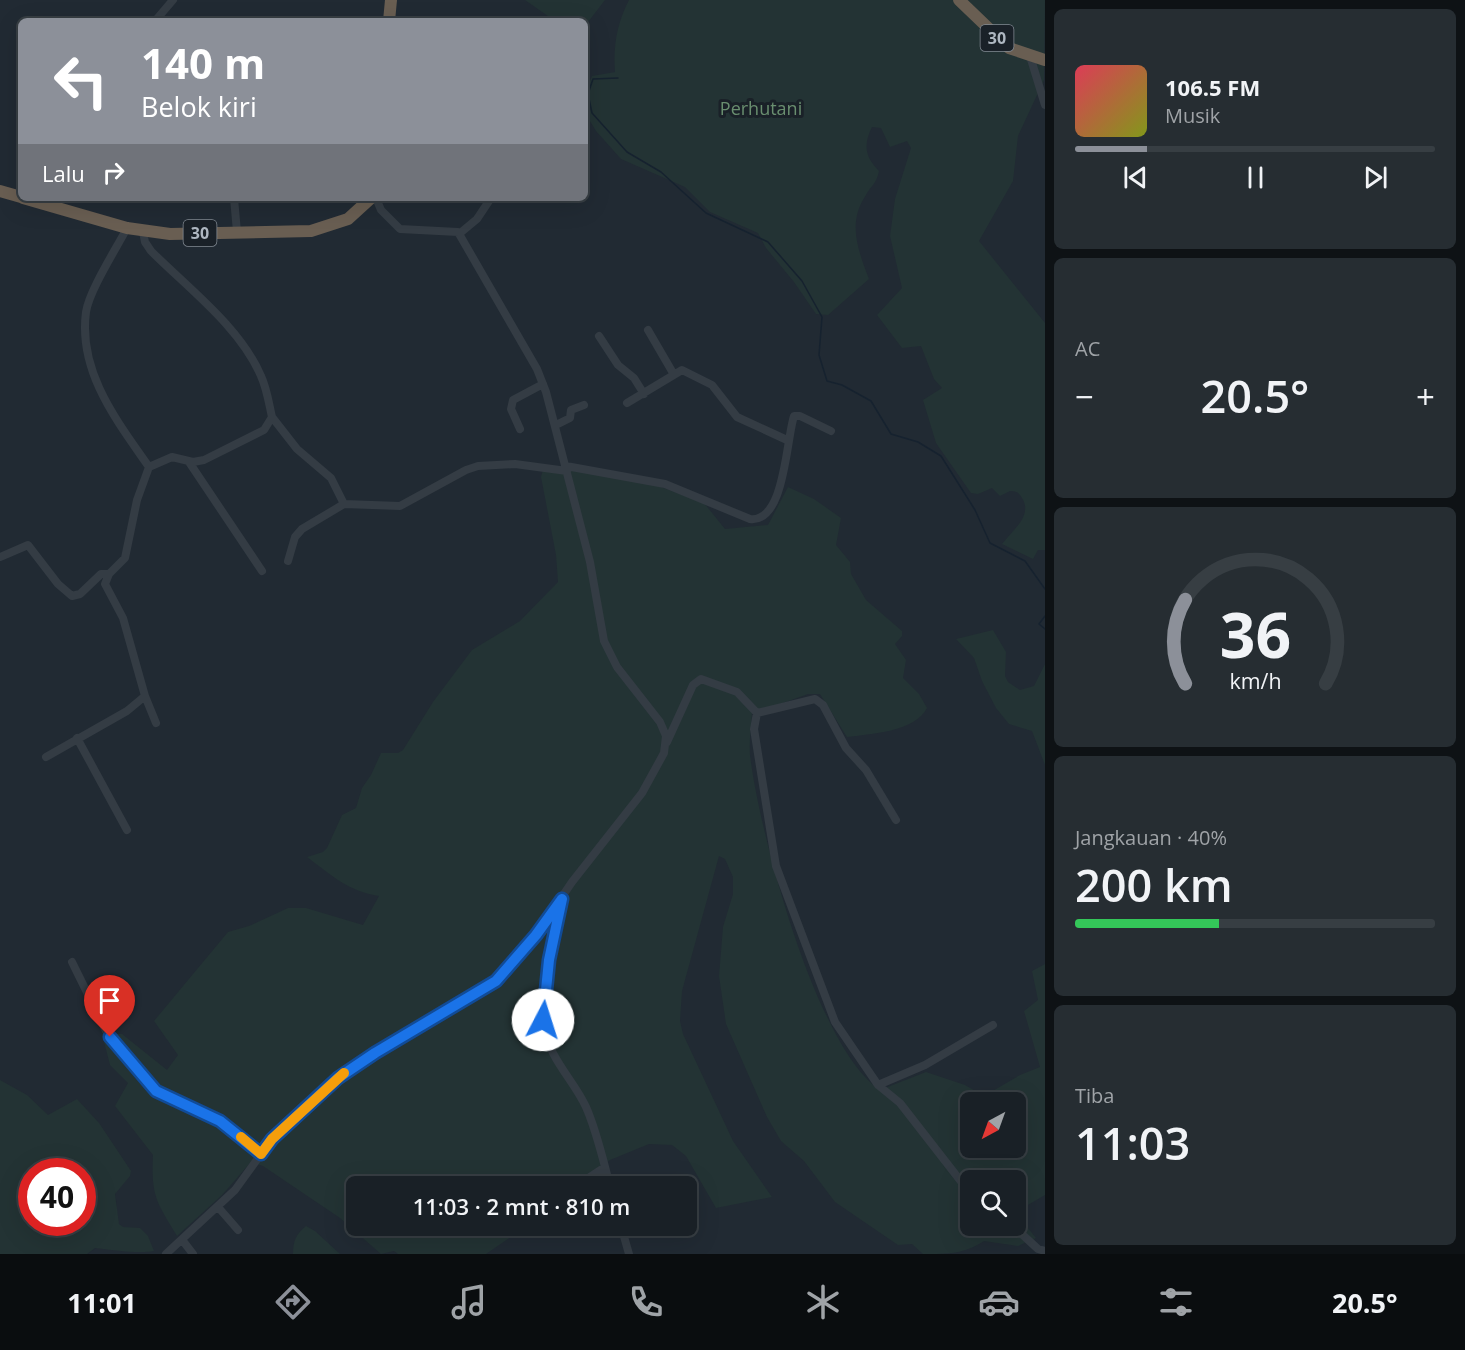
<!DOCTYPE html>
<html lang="id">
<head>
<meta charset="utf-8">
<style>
	:root { --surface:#192026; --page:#262d32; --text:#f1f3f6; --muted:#9fa3a7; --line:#373e43; --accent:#8c9099 }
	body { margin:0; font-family:"Open Sans",sans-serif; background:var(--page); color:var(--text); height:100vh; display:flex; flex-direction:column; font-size:22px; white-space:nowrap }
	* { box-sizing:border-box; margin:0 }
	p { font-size:20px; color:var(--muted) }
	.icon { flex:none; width:33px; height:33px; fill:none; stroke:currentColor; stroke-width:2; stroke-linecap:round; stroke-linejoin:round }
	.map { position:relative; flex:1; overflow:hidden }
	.details { display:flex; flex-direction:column; gap:9px; padding:9px; background:#0e1215; width:420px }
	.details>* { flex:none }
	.hud { position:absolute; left:18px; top:18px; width:570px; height:183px; border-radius:9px; box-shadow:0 6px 24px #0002,0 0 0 2px var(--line); background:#8c9099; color:#fff; overflow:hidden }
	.needle { width:39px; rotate:221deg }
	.controls { position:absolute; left:960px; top:1092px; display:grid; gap:12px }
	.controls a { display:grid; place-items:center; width:66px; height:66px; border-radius:9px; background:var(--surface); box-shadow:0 6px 24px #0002,0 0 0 2px var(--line); font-size:30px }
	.speed { position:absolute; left:18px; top:1158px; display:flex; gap:12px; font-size:30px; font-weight:700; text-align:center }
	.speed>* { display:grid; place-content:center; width:78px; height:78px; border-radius:50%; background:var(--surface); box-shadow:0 6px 24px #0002,0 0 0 2px var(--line); line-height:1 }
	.speed .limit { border:9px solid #d22; background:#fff; color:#111 }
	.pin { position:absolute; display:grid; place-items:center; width:51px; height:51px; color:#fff; margin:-62px -26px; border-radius:50% 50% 50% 0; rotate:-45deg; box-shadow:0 0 6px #0007 }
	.pin .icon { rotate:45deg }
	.me { position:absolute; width:66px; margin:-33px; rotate:5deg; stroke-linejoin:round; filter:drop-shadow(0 0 4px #0008) }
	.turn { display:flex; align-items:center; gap:21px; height:126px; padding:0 24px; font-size:27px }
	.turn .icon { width:78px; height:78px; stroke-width:2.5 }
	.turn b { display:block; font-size:42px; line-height:51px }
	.then { display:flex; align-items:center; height:57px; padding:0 24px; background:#0003; gap:12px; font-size:22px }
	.big { font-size:45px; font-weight:600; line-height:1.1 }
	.details .tile { flex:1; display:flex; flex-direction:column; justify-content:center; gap:9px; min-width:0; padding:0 21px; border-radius:9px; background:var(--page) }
	.details .dial { align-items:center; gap:0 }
	.dial svg { height:156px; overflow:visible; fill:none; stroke:var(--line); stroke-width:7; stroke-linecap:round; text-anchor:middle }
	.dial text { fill:var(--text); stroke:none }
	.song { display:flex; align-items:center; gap:18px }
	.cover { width:72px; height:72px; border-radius:9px; background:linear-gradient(135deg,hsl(350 70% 55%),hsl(70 70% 35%)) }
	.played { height:6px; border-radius:3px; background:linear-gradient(90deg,var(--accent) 20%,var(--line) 20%) }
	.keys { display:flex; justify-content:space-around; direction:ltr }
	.heat { display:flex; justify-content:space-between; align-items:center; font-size:33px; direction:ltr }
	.charge { height:9px; border-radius:4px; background:linear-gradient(90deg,#34c759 40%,var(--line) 0) }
	.trip { position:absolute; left:346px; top:1176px; width:351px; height:60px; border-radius:9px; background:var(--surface); box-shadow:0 6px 24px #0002,0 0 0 2px var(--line); font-weight:600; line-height:60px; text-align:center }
	.menu { display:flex; height:96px; justify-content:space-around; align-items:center; background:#0a0d0f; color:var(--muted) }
	.menu .icon { width:42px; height:42px }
	.menu .selected { color:var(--accent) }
	.menu b { font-size:27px; color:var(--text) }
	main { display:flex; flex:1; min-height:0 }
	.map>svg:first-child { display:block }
	.green { fill:#233334; fill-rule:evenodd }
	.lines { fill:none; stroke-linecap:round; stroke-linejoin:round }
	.stream { stroke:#16222f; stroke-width:1.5 }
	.minor { stroke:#343c44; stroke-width:8 }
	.highway { stroke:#695e52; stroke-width:12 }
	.route-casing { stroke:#114b97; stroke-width:15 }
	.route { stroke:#1a73e8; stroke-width:10 }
	.slow { stroke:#f59e0b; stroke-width:10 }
	.labels { text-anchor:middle; stroke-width:6; stroke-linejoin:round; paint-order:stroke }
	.shield { fill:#1a2128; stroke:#828a93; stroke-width:1.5 }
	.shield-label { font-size:16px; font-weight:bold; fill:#aeb7c1 }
	.park-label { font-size:18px; fill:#698e6f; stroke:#1a2128 }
</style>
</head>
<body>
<main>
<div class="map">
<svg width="1045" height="1254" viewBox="0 0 1045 1254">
	<rect width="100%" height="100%" fill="#212a33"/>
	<!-- green -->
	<path class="green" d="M525,0h80l-20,26v-5h-30z
		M629,0h416l-1,80 -26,56 -5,45 -34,60 66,82v227h-7l-5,9 -31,-15c11,-14 31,-29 20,-46 -4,-6 -6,-7 -12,-7l-10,5 -8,-8 -14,6 -7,-1 -35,-50 -13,-43 19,-12 -8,-9 -13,-33 -19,2 -25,-33 25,-27 -12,-52 5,-37 16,-51 -4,-7 -17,6 -9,-19 -9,-1c-9,18 -7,30 7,44 -3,14 -7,13 -13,24 -19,28 -8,55 3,84l-41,36 -12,-1 -22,-32 -28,-34 -8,-15 -48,-21 -25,-25 -64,-28 -25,-28 -11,-18v-20l7,-17 23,-4c-2,-26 2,-49 14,-72z
		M543,470l40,1 70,13 51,19 21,26 43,-4 20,-38 26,12 27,19 -5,27 14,17 1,12 15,26 36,31v5l-7,8 11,16 -3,18 16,16 8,14c-12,24 -57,26 -80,29l-27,-43h-12l-56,20c-1,13 -3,28 -2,41 9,76 66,293 130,335l46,-18 39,13 19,11 36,-21 20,-8 -16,-56 14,-11 -6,-29 13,-7v231l-29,17v-32h-46v46h46v-13l20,25 -18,8 -34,-5c-20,13 -35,13 -61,13l-11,-10 -14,1 -63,-43 -31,-41 -23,-20 -14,-24 -41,-93 -7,-48 4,-49 10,-33v-17l-8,-18 -6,-3 -37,135 -2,30 3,13 50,107 39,56 -56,11 -30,-52 -14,-11 -23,-1 -39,16 -40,26h-213v40h170l-41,28h-88l-4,-3 -13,3 -41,-36 -77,-52 -12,-4 -29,33 -45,41c-21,-35 -26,-40 -24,-81l-38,-49 13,-23 -18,-18 -8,-31h20l45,36 11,-15 -24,-34 74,-89 21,-6 39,-18h18l57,17 16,-29c-30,-4 -49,-22 -72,-39l16,-5 4,-4 15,-33 14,-7 6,-20 9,-13 10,-22h17l5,-3 30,-48 39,-52 48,-29 38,-39 -2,-27 -15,-78zM970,1102h46v46h-46z
		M993,630l13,22 -1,24 3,6 12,8 14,-4 11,-22v101l-13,-34 -23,-7 -13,-16 -14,-27 -8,-23 -18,-19z
		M0,1080l27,15 21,20 29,-16 22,24 32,48 -1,5 -15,18 4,30 4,3 17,1 8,8 6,15c-15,3 -42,-1 -59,-3l-8,6h-87zM32,1172h50v50h-50z
		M306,1226l9,5 25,23h-47c0,-13 3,-20 13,-28z"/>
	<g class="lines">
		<!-- stream -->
		<path class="stream" d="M618,78l-25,1 -5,15 4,19 35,39 34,20 45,41 62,29 34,39 20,36 -3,38 8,26 15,4 29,16 20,33 27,8 23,14 34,54 15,33 35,18 20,28
			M1045,616l-6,8 6,5"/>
		<!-- minor -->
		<path class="minor" d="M155,21l18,-21
			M1030,56l15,49
			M234,198l3,34
			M127,228c-11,21 -38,63 -41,84 -8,60 31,109 63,155
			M459,234l18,-15 14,-21
			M648,330l25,43
			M599,336l19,29 16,13 10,16
			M627,403l55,-33 30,15 25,32 50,23
			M272,417l25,32 34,29 13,26
			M556,425l14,-7 1,-8 13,-5
			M520,429l-9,-20 2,-9 30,-16
			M189,462l73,109
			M566,466l99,18 85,35c35,4 36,-79 44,-103h6l31,15
			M0,557l28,-12 30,39 14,12 8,-2 21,-20h8
			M288,561l7,-24 7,-8 42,-25 56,2 66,-36 12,-4 37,-2 52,7
			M145,696l11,27
			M757,713l-3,16 22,137 59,156 43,63 22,18 70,90
			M77,738l50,92
			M667,742l26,-57 8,-6 36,13 20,21 58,-14 8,6 23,43 20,22 30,50
			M46,757l81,-46 18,-15 -22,-78 -18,-34 4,-10 16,-16 12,-58 12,-33 23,-10 21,5 11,-2 60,-30 8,-13c-3,-13 -5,-28 -11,-41 -21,-49 -72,-87 -110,-125l-6,-9 -2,-10
			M561,904c-7,33 -23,89 -17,122 5,33 29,53 42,81 11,25 17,53 24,79
			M72,962l37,75 47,54 64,30 41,33
			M878,1085l47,-20 68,-40
			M576,1186l29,-19
			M218,1207l20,23
			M621,1226l8,28
			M1013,1226l25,23 7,2
			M183,1241l10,13
			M166,1254l69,-64 37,-51 59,-56 44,-30 107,-62 25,-21 29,-35 36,-53 70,-89 22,-40 2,-17 -6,-14 -43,-55 -13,-26 -14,-79 -44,-170 -9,-23 -79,-137 -58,-3 -19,-19 -5,-12"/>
		<!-- highway -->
		<path class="highway" d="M959,0l50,48 36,12
			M389,21l2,-21
			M0,191l21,6
			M23,198l104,30 43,6 141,-3 37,-12 23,-21"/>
	</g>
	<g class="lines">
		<defs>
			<path id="route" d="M110,1037l46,54 64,30 41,33 11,-15 66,-61 37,-25 121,-72 40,-46 26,-36 -13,61 -6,60"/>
		</defs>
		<!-- route casing -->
		<use href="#route" class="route-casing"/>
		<!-- route -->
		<use href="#route" class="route"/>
		<!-- slow -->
		<path class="slow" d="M241,1137l20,17 11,-15 72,-66"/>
	</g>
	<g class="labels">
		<!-- shield labels -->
		<g class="shield">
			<rect x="980.5" y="25" width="33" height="26" rx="4.5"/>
			<rect x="183.5" y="220" width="33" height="26" rx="4.5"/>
		</g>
		<g class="shield-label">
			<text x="997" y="44">30</text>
			<text x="200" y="239">30</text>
		</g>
		<!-- park labels -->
		<g class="park-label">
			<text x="761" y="115">Perhutani</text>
		</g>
	</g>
</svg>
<div class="controls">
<a><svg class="needle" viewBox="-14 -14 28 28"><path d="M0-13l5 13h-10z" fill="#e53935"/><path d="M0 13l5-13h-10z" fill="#9fa3a7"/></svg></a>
<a><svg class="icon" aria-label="search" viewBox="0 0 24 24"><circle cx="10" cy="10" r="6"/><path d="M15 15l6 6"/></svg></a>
</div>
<div class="speed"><div class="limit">40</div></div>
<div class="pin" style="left:110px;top:1037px;background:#d93025"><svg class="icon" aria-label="arrive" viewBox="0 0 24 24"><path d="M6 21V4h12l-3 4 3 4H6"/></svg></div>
<svg class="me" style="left:543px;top:1020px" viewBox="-20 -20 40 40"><circle r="19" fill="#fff"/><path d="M0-13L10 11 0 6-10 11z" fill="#1a73e8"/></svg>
<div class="trip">11:03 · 2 mnt · 810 m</div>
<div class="hud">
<div class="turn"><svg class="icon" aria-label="left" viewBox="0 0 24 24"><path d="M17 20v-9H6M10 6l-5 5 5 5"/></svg><div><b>140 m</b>Belok kiri</div></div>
<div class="then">Lalu<svg class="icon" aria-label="right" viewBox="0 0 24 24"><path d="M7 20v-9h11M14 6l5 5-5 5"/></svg></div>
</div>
</div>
<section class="details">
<div class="tile">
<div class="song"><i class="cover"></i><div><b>106.5 FM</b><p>Musik</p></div></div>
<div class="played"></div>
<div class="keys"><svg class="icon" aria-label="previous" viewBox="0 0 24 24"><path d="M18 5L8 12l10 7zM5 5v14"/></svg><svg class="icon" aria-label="pause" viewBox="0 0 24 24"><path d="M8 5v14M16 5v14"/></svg><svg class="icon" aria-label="next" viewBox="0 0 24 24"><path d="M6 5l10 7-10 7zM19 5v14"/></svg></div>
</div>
<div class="tile"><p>AC</p>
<div class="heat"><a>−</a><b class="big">20.5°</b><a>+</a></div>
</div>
<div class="tile dial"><svg viewBox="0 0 100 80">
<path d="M14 69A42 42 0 1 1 86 69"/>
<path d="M14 69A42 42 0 0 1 14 26" stroke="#8c9099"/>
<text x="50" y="56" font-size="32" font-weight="700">36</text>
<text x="50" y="72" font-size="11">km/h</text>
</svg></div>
<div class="tile"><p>Jangkauan · 40%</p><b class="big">200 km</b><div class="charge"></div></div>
<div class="tile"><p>Tiba</p><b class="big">11:03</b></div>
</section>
</main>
<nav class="menu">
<b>11:01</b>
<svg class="icon selected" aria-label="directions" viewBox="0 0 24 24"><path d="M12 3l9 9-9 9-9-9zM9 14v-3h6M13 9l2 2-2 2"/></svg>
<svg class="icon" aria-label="music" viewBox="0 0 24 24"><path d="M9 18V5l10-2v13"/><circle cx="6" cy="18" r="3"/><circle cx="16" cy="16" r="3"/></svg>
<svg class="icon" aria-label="phone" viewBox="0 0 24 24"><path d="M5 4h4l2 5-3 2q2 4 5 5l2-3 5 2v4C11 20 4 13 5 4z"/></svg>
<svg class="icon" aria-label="climate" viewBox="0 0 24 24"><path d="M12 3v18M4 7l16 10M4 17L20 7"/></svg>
<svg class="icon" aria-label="car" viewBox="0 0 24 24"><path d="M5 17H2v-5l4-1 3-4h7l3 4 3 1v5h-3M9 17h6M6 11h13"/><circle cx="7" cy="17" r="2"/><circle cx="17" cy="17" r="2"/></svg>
<svg class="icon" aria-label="filters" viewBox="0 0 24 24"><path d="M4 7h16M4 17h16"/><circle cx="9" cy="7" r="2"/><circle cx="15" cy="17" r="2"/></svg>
<b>20.5°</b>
</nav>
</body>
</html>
